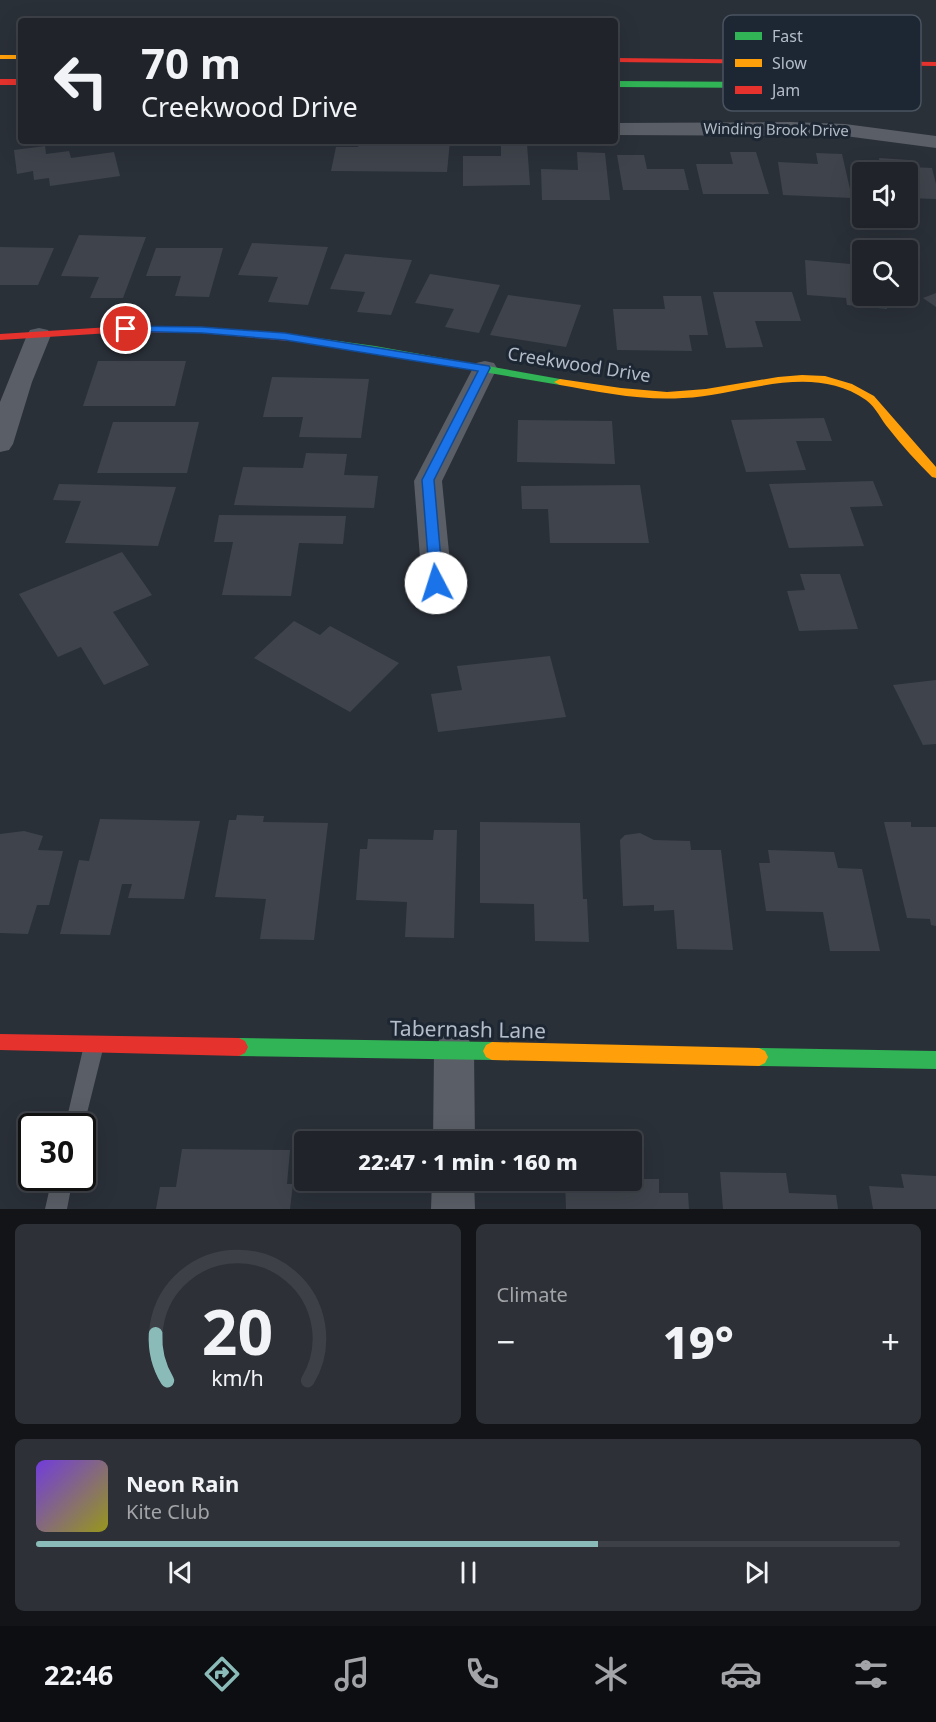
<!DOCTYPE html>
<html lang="en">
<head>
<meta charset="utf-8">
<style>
	:root { --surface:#20242a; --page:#2d3036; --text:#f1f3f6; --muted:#a2a4a8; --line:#3d4147; --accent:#8bbbb9 }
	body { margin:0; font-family:"Noto Sans",sans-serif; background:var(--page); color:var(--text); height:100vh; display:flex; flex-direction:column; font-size:22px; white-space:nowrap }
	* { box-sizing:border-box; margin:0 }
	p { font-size:20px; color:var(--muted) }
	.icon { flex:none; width:33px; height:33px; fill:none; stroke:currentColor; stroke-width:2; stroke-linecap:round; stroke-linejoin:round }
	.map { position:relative; height:1209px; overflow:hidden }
	.details { display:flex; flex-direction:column; gap:15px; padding:15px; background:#121417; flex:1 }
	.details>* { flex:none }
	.banner { position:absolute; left:18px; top:18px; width:600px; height:126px; border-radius:6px; box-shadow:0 6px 24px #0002,0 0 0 2px var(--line); background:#20242a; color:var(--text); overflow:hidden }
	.fabs { position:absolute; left:852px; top:162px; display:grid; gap:12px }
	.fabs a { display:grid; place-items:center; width:66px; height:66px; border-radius:6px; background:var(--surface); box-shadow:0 6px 24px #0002,0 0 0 2px var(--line); font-size:30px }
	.speed { position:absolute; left:18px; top:1113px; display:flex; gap:12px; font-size:30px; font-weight:700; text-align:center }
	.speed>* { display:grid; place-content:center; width:78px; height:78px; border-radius:50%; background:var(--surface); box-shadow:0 6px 24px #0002,0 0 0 2px var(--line); line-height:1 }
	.speed .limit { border:3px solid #111; border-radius:9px; background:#fff; color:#111 }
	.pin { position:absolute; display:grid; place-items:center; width:51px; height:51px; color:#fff; margin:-26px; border:3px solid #fff; border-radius:50%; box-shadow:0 2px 6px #0007 }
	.me { position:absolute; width:66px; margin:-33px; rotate:355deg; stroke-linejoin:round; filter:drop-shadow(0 0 4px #0008) }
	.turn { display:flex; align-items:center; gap:21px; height:126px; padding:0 24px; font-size:27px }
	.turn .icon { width:78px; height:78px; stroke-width:2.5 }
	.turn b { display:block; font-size:42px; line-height:51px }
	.big { font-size:45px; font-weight:800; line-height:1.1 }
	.details .card { flex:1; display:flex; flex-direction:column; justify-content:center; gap:9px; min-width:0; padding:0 21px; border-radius:9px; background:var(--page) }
	.details .dial { align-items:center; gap:0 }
	.dial svg { height:156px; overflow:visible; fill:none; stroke:var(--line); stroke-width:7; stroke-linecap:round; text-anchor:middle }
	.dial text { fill:var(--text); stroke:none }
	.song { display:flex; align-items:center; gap:18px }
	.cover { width:72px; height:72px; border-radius:9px; background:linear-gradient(135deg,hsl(260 70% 55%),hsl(60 70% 35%)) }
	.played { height:6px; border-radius:3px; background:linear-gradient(90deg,var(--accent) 65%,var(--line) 65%) }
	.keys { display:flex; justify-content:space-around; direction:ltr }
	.heat { display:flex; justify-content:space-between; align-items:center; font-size:33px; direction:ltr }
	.details .tiles { flex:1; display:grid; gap:15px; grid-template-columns:1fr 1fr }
	.card:last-child { grid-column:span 2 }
	.trip { position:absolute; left:294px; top:1131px; width:348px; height:60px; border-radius:6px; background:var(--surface); box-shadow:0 6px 24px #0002,0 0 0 2px var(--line); font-weight:800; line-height:60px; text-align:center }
	.menu { display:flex; height:96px; justify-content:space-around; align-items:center; background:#0d0e11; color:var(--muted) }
	.menu .icon { width:42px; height:42px }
	.menu .current { color:var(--accent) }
	.menu b { font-size:27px; color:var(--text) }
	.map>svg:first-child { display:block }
	.building { fill:#3f444c }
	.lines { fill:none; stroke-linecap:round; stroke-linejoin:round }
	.lane { fill:#5a5e66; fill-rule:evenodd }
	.street { fill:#5a5e66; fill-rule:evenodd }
	.fast { fill:#30b455; fill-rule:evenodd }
	.slow { fill:#ff9f0a; fill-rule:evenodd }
	.jam { fill:#e5322d; fill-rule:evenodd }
	.route { fill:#1a73e8; stroke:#114b97; stroke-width:1.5 }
	.labels { text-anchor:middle; stroke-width:6; stroke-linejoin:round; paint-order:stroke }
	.far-street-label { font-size:15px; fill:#b4bcc9; stroke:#1d2633 }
	.street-label { font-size:18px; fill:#b4bcc9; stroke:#1d2633 }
	.near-street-label { font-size:21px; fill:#b4bcc9; stroke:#1d2633 }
	.key { fill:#1d2633; stroke:#4a5360; stroke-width:1.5 }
	.key-label { font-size:16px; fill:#b4bcc9 }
</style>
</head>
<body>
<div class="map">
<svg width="936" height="1209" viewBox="0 0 936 1209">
	<rect width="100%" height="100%" fill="#2a3038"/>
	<!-- building -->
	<path class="building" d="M359,141h91l-3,31 -116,-1 5,-24h22z
		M501,144h26l3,41 -67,1v-30h38z
		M45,146l1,8 23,-3 2,7 43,-6 6,24 -70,10 -1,-8 -15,2 -1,-9 -16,3 -3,-24z
		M577,152l28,1 5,47h-68l-1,-31 37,1z
		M730,152h26l13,42h-66l-7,-30h37z
		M816,153l26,1 10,44 -69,-3 -5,-33 40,2z
		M617,155h27l3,14h37l5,21h-66z
		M879,158l30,2 2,7 21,1 4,16v15l-28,-1v-26h-46l-1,20 -4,-24 24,1z
		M79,235l67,2 -23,61h-33l9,-21 -38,-1z
		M252,243l76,4 -20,58 -40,-3 10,-25 -40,-2z
		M0,247l54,1 -16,37h-38z
		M156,248h67l-14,49 -34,-1 6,-20h-35z
		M345,254l67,6 -21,55 -34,-3 8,-20 -35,-3z
		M805,260l57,5v31h23l2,13 -40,-4 -1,-7 -39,-3z
		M430,274l70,11 -21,48 -34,-6 9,-18 -39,-6z
		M713,292h79l9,29h-46l8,26 -37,1z
		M936,293v14l-13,-9z
		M508,295l73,10 -15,42 -76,-12z
		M663,296h38l7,39h-19l3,16 -75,-1 -4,-41h52z
		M98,361h88l-11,45h-92z
		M272,377l97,2 -8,59 -62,-1 4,-20h-40z
		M824,418l8,23h-36l10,29 -60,2 -15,-52z
		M518,420l94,1 3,43 -98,-2z
		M113,422h86l-12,51h-90z
		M306,453l41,1 -3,21 34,1 -4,32 -140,-3 9,-38 60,1z
		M873,481l10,25 -33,1 14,39 -75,2 -20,-64z
		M59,484l117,3 -18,59 -93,-3 16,-42 -28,-1z
		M640,485l9,58h-99l-2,-34h-26l-1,-23z
		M219,515l127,1 -3,28 -44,-1 -8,53 -69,-1 11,-53h-19z
		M122,552l30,43 -39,17 36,53 -45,20 -23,-38 -23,10 -39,-63z
		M800,574h40l18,55 -59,2 -12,-40 18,-1z
		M294,621l26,14 10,-9 69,37 -49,49 -96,-54z
		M550,656l16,61 -128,15 -7,-38 31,-4 -5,-24z
		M936,680v64l-13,1 -30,-60z
		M237,815l27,1 -1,6 65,1 -14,117 -54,-1 6,-40 -51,-2 14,-77h7z
		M100,819l100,2 -16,78 -56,-1 4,-14h-10l-12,51 -50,-1 19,-74 10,1z
		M480,822l100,1 3,76h4l2,43 -54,-1 -1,-37 -54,-1z
		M884,822h27v5h25v99l-5,-1 -1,-6 -23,-1z
		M434,830h23l-3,108 -49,-1 2,-35 -51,-2 4,-51h7l1,-10 65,1z
		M24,831l19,5 -5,14 25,1 -14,54h-12l-9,29 -28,-1v-99z
		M640,833l14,7 36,1 1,9h30l12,100 -56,-1 -3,-39 -20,1v-6l-31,1 -3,-66 5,-5z
		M768,850l66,2 4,16 24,1 18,82h-50l-7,-39 -57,-1 -7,-48h11z
		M182,1149l108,1 -3,34h6l-3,25h-134l4,-22h16z
		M720,1172l66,1 3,20 47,2 2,14h-115z
		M901,1174l35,2v33h-63l-4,-23 35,2z
		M632,1179h27v14h29l1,16h-123l-1,-29z"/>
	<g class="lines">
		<!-- lane -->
		<path class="lane" d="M94,1036l7,2 3,7 -22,88v-7h-17l19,-81 3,-7z
			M52,1178h21l-6,31h-22z"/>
		<!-- street -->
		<path class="street" d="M791,122l54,2 91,12v12l-91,-12 -230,-1v-12z
			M39,328l9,2 3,5 -19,47 -19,62 -4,6 -9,2v-50l27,-67 3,-5z
			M485,361l9,2 3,5 -55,113 10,102 -5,7 -10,3 -10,-3 -5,-7 -8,-102 59,-113 3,-5z
			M454,1032l14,6 6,13 1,91h-42l1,-91 6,-13z
			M432,1180h42l1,29h-44z"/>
		<!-- fast -->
		<path class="fast" d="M615,81l148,1 4,3 -4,3 -148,-1z
			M310,337l65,9 185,33 6,3 -6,3 -254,-43 -1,-2z
			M239,1038l253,4 6,3 3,6 -3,6 -6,3 -253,-4 -6,-3 -3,-6 3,-6z
			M759,1048l177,3v18l-177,-3 -6,-3 -3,-6 3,-6z"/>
		<!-- slow -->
		<path class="slow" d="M0,55h21v4h-21z
			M802,375l23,1 27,8 22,12 62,71v11l-4,-1c-15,-15 -30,-31 -43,-48 -8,-9 -13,-22 -23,-29 -55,-38 -123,-5 -183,-2 -41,3 -83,-6 -123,-13l-6,-3 6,-3 61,9 46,4 39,-3 72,-12z
			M492,1042l267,6 6,3 3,6 -3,6 -6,3 -267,-6 -6,-3 -3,-6 3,-6z"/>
		<!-- jam -->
		<path class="jam" d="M615,58l321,4v4l-321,-4z
			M0,79h21v6h-21z
			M126,326l76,1 108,10 5,3 -5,3 -108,-10 -76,-1 -126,8v-6z
			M0,1034l239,4 6,3 3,6 -3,6 -6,3 -239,-6z"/>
	</g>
	<!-- route -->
	<path class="route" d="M126,326l76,1 83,6 204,33 1,2 -56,112 9,103 -2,3h-9l-2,-3 -8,-103 56,-109 -193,-31 -83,-7 -80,-2v-4z"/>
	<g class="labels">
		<!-- far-street labels -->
		<g class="far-street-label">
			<text transform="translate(776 130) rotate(1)" y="5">Winding Brook Drive</text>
		</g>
		<!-- street labels -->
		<g class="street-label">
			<text transform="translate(579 365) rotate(9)" y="6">Creekwood Drive</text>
		</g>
		<!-- near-street labels -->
		<g class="near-street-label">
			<text transform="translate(468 1030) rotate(1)" y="7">Tabernash Lane</text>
		</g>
	</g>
	<!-- legend -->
	<rect x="723" y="15" width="198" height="96" rx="9" class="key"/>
	<rect x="735" y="32" width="27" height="8" fill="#30b455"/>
	<rect x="735" y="59" width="27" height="8" fill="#ff9f0a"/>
	<rect x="735" y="86" width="27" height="8" fill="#e5322d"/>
	<g class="key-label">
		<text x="772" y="42">Fast</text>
		<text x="772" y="69">Slow</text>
		<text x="772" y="96">Jam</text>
	</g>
</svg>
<div class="fabs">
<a><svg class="icon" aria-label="sound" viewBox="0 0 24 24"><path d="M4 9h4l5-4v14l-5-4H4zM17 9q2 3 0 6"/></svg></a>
<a><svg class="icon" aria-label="search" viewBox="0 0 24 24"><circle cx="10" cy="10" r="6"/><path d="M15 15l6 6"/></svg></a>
</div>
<div class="speed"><div class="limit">30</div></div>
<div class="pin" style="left:126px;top:329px;background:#d93025"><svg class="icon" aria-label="arrive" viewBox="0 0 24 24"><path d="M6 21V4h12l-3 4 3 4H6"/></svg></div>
<svg class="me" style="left:436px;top:583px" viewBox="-20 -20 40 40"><circle r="19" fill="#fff"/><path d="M0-13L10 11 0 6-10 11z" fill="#1a73e8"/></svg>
<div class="trip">22:47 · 1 min · 160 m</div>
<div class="banner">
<div class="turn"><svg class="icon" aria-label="left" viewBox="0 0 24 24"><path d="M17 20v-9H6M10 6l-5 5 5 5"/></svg><div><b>70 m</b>Creekwood Drive</div></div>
</div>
</div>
<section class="details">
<div class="tiles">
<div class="card dial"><svg viewBox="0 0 100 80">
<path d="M14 69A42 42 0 1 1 86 69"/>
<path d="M14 69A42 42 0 0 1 8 45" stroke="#8bbbb9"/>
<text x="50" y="56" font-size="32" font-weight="700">20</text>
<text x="50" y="72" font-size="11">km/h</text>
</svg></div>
<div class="card"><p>Climate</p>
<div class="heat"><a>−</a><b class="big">19°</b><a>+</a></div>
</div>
<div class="card">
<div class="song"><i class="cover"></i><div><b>Neon Rain</b><p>Kite Club</p></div></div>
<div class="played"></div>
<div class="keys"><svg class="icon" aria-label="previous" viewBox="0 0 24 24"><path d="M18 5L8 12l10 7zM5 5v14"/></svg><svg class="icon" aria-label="pause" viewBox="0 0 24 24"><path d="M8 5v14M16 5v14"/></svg><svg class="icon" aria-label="next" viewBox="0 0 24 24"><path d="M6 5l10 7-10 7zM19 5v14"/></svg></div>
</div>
</div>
</section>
<nav class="menu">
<b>22:46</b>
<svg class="icon current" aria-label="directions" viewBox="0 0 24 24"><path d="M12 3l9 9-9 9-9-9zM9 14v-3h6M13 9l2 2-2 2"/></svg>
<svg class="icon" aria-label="music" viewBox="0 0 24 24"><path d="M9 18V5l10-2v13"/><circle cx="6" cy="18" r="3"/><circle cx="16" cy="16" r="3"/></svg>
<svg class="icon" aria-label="phone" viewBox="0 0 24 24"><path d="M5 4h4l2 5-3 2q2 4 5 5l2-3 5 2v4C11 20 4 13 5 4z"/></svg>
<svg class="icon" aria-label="climate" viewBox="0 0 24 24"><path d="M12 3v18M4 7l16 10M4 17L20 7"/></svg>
<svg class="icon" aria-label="car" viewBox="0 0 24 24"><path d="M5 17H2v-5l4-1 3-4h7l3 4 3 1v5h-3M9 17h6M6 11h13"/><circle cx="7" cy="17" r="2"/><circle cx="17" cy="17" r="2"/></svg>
<svg class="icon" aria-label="filters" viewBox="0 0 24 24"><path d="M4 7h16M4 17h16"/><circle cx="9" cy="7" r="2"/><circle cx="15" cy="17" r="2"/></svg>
</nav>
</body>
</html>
